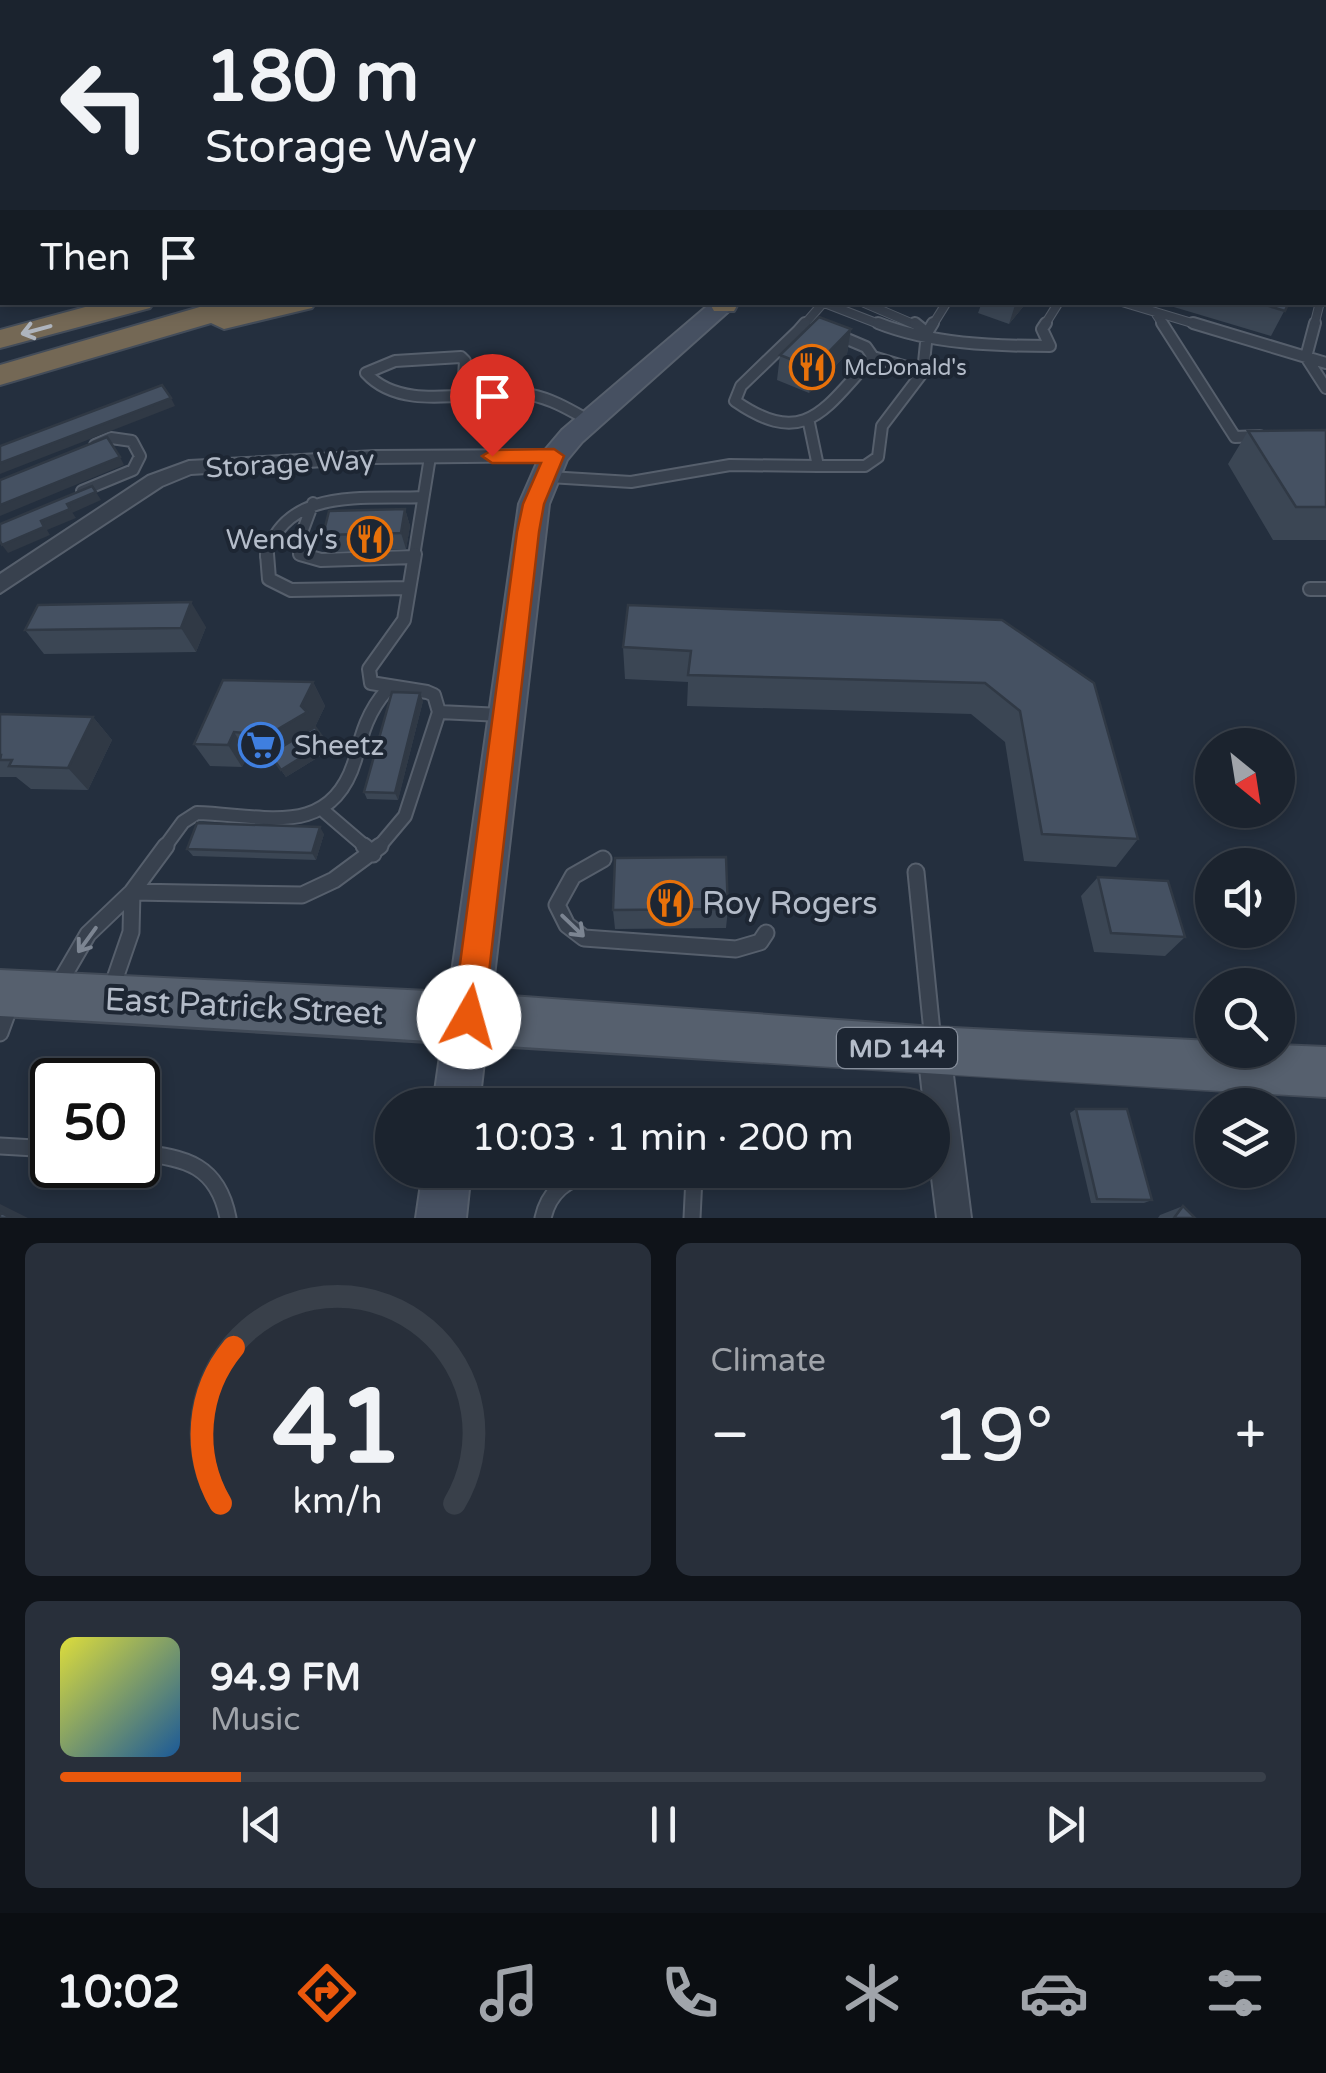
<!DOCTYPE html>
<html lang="en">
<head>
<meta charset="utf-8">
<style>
	:root { --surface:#1b232e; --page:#282f3a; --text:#f1f3f6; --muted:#a0a4aa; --line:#39404a; --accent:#ea580c }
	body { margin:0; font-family:"Varela Round",sans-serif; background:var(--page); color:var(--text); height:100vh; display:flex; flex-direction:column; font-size:38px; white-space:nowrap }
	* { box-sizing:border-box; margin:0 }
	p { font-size:32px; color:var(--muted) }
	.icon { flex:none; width:55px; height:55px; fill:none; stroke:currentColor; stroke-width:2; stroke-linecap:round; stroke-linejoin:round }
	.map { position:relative; height:1218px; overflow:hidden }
	.sheet { display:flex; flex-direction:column; gap:25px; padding:25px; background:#0f1319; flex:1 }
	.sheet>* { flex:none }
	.hud { position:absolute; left:0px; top:0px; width:1328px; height:305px; box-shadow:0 5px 15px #0003,0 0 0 2px var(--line); background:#1b232e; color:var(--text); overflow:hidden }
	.needle { width:65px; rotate:150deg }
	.buttons { position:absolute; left:1195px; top:728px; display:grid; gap:20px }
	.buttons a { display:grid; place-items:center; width:100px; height:100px; border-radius:50%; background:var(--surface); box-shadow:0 5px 15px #0003,0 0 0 2px var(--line); font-size:50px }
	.speed { position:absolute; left:30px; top:1058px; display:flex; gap:20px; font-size:50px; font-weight:700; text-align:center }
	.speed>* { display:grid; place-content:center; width:130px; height:130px; border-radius:50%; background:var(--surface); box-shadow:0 5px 15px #0003,0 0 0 2px var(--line); line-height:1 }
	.speed .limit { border:5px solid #111; border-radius:15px; background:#fff; color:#111 }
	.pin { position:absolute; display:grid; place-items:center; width:85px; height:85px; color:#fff; margin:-102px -42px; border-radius:50% 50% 50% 0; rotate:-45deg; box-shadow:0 0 10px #0007 }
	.pin .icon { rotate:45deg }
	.me { position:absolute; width:110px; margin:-55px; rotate:7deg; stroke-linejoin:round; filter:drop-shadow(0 0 8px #0008) }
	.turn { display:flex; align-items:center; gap:35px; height:210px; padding:0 40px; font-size:45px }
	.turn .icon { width:130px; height:130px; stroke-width:2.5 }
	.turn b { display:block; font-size:70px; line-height:85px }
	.then { display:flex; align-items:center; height:95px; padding:0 40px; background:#0003; gap:20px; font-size:38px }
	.big { font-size:75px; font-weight:600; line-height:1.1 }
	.sheet .tile { flex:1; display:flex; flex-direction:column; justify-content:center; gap:15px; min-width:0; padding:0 35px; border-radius:15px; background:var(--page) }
	.sheet .dial { align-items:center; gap:0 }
	.dial svg { height:260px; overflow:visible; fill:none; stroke:var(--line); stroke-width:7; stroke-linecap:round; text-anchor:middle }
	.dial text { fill:var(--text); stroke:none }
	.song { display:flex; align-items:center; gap:30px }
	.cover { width:120px; height:120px; border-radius:15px; background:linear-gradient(135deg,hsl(60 70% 55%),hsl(210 70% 35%)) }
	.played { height:10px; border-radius:5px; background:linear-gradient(90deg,var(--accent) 15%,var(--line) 15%) }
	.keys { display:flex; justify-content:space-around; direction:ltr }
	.heat { display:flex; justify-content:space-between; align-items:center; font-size:55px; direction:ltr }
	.sheet .tiles { flex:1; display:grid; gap:25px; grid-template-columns:1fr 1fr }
	.tile:last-child { grid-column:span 2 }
	.trip { position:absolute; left:375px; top:1088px; width:575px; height:100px; border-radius:50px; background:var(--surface); box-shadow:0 5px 15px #0003,0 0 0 2px var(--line); font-weight:600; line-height:100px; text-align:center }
	.tab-bar { display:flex; height:160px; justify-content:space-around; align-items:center; background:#0b0e12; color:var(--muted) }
	.tab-bar .icon { width:70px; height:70px }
	.tab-bar .on { color:var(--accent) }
	.tab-bar b { font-size:45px; color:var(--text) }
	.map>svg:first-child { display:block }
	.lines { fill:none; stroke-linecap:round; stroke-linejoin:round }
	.service-far4-casing { stroke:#565f6c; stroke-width:9 }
	.service-far3-casing { stroke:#565f6c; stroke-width:10 }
	.service-far2-casing { stroke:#565f6c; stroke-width:14 }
	.service-far1-casing { stroke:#565f6c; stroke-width:16 }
	.service-casing { stroke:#565f6c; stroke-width:19 }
	.minor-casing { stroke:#565f6c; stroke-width:4 }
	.secondary-casing { stroke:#565f6c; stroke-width:4 }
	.primary-casing { stroke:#414a57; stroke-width:4 }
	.motorway-casing { stroke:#434c59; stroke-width:4 }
	.service-far4 { stroke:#38414e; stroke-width:6 }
	.service-far3 { stroke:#38414e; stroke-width:8 }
	.service-far2 { stroke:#38414e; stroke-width:10 }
	.service-far1 { stroke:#38414e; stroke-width:12 }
	.service { stroke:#38414e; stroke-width:15 }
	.minor { fill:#38414e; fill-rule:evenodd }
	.secondary { fill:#465061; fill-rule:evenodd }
	.primary { fill:#56606e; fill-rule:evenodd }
	.motorway { fill:#746855; fill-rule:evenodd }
	.rail { stroke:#5a6575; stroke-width:4; stroke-dasharray:5 5; stroke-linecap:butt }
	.wall { fill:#3b4654 }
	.shaded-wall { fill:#303945 }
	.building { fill:#455162; stroke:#303945; stroke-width:2.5 }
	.oneway { stroke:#aeb4bd }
	.oneway2 { stroke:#7c8592 }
	.route { fill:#ea580c; stroke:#983908; stroke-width:2.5 }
	.labels { text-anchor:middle; stroke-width:8; stroke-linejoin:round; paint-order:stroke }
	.far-poi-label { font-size:22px; fill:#b4bcc9; stroke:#1d2633; text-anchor:start }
	.shield { fill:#1d2633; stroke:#878f9c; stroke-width:2.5 }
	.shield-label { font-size:25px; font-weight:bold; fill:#b4bcc9 }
	.street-label { font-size:28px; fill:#b4bcc9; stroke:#1d2633 }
	.poi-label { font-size:28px; fill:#b4bcc9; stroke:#1d2633; text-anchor:end }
	.near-poi-label { font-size:32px; fill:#b4bcc9; stroke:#1d2633; text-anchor:start }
	.near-street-label { font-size:32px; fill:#b4bcc9; stroke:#1d2633 }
</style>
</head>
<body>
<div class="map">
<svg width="1326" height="1218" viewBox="0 0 1326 1218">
	<rect width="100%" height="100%" fill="#242f3e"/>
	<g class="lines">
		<defs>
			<path id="service-far4" d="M909,0l11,2"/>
			<path id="service-far3" d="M822,302l62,24
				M862,302l56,24
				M1122,302l80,24
				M1156,314l8,12
				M803,326l20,-23
				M932,326l15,-24
				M1044,326l15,-24
				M1314,326l6,-24"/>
			<path id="service-far2" d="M878,323c53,21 115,23 172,23l-8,-17 4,-6
				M915,323l11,9
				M1162,323l73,114 25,-1
				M1193,323l133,40
				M1315,323l-9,34 20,31
				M821,328l45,19 7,10c-48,51 -67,93 -138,44l6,-15 57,-55z
				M798,331l7,-8
				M873,357l50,15
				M463,393l2,-32 -4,-4 -66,4 -29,12c39,43 114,13 165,22 21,4 39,15 57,25
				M818,466h47l13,-9 4,-31 41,-54 4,-39 6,-10
				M549,477l82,5 99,-17 88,1 -9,-43
				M82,491l51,-21 7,-14 -8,-15 -21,-3 -16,7
				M266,556c20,-70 99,-56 157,-59
				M308,556l-8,-2 -3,-8 16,-43
				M414,556l16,-99"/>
			<path id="service-far1" d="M267,554l2,25 22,11 118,-2
				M300,554l21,6 93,-3
				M415,554l-11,66 -35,49 2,14 56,9 7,3 5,17 63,3
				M1310,589h16
				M325,812l42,36
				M164,848l19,-26 14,-9c66,2 134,27 158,-53 7,-27 13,-49 32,-70
				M378,848l27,-32 34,-104"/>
			<path id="service" d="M364,846l9,8
				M603,859l-30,17 -16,29 10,20 17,13 152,11 24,-7 6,-9
				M916,872l17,170
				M132,892l170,3 32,-15 46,-34
				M60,982l28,-48 44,-42 34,-46
				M111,990l20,-58 1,-40
				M0,1033l11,-30
				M0,1146l52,3
				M138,1153c48,4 80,13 90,65
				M543,1218c15,-67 102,-42 151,-41l-2,41"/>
			<path id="minor" d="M283,0h18l1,2h-17z
				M2,66v10l-2,1v-10z
				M554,450l7,1 3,5 -3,5 -186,2 -184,11 -29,12 -162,107v-19l148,-98 41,-15 186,-10z
				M934,1035l11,5 5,11 21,167h-34l-6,-48 1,-65h-8l-6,-54 5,-11z"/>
			<path id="secondary" d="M809,0h25l2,2h-25z
				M712,302h27l-157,140 -15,18 -18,44 -70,601h-46l86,-601 21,-48 22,-26z
				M423,1170h48l-5,48h-50z"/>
			<path id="primary" d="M0,970l469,23 465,34 278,14v9h66v-5l48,2v50c-442,-24 -884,-58 -1326,-81z"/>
			<path id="motorway" d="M104,302h50l-4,6 -150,40v-18z
				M217,302h99l-4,6 -88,21 -13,-6 -211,62v-20z
				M709,302h30l-5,9h-20z"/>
		</defs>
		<!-- service-far4 casing -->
		<use href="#service-far4" class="service-far4-casing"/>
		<!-- service-far3 casing -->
		<use href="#service-far3" class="service-far3-casing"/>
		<!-- service-far2 casing -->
		<use href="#service-far2" class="service-far2-casing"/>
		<!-- service-far1 casing -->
		<use href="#service-far1" class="service-far1-casing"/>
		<!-- service casing -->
		<use href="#service" class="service-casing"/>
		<!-- minor casing -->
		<use href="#minor" class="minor-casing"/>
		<!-- secondary casing -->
		<use href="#secondary" class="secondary-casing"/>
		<!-- primary casing -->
		<use href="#primary" class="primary-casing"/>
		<!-- motorway casing -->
		<use href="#motorway" class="motorway-casing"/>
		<!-- service-far4 -->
		<use href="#service-far4" class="service-far4"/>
		<!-- service-far3 -->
		<use href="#service-far3" class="service-far3"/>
		<!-- service-far2 -->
		<use href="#service-far2" class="service-far2"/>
		<!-- service-far1 -->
		<use href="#service-far1" class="service-far1"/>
		<!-- service -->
		<use href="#service" class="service"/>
		<!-- minor -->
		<use href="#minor" class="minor"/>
		<!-- secondary -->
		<use href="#secondary" class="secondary"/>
		<!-- primary -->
		<use href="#primary" class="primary"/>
		<!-- motorway -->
		<use href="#motorway" class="motorway"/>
		<!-- rail -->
		<path class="rail" d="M863,0l12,2"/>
	</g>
	<!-- wall -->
	<path class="wall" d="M1325,86h1v58h-1z
		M1325,179h1v110l-1,-1z
		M982,302h45l-18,22 -31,-11z
		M1157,302h132l-18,34z
		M851,329l-4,25 -38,39 -32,-13 3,-25z
		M1326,430v110h-53l-45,-76 20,-33z
		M405,509l5,17 -4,23 -77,3 -6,-17z
		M1002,620l136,219 -22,28 -92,-6 -19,-119 -34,-28 -284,-8 1,-24 -63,-3 -2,-32z
		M206,627l-10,25 -152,2 -19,-24z
		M313,682l12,24 -10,21 15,23 -44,27 -15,-21 -23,-1 -6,12 -32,-1 -16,-22z
		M423,701l-25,99 -31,-1 -3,-7z
		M0,714l93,3 19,23 -24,50 -57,-1 -15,-12h-16z
		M324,834l-8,26 -123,-4 -6,-7z
		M1098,877l87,60 -20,19 -71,-4 -13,-56z
		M728,909l-2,19 -111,1 -2,-19z
		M1076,1109l76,91 -8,3h-53l-21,-90z
		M847,1170h54l-4,4 -50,-2z
		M1183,1206l12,12h-37l2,-3z"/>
	<!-- shaded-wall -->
	<path class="shaded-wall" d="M0,1l2,5v32l-2,3z
		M2,252v19h-2v-18z
		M1016,302h11l-18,22z
		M851,329l-4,25 -38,39 4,-25z
		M171,398l4,8 -175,68v-11z
		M120,457l4,8 -124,51v-11z
		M96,492l5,8 -29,13 -5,-9z
		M70,509l6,9 -29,12 3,5 -42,18 -6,-8 39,-24z
		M405,509l5,17 -4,23 -5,-16z
		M191,602l15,25 -10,25 -15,-24z
		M313,682l12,24 -10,21 -40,35 -14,-23 40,-33z
		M420,693l3,8 -25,99 -3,-7z
		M93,717l19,23 -24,50 -20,-22z
		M234,732l14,23 -6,12 -14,-22z
		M326,742l4,8 -44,27 -5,-7z
		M320,827l4,7 -8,26 -4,-7z
		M0,1204l28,14h-17l-11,-6z"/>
	<!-- building -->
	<path class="building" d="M1325,179h1v34h-1z
		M0,194h2v58l-2,1z
		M1256,302h33l-4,9z
		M819,317l32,12 -38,39 -33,-13z
		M162,385l9,13 -171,65v-17z
		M1326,430v77h-30l-48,-76z
		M107,437l13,20 -120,48v-25z
		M92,486l4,6 -29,12 3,5 -29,12 3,6 -42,18 -2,-4v-17z
		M405,509l-4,24 -78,2 6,-24z
		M191,602l-10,26 -156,2 13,-25z
		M628,605l374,15 92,63 44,156 -96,-5 -22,-123 -35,-28 -297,-8 3,-24 -68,-4z
		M223,680l90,2 -12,24 6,6 -46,27 -4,-5 -23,-2 -6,13 -34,-1z
		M392,692l28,1 -25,100 -31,-1z
		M0,714l93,3 -25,51 -59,-2 3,-6h-12l1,-5h-1z
		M315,727l11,15 -45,28 -11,-16z
		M197,823l123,4 -8,26 -125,-4z
		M726,857l2,52 -115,1 2,-52z
		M1098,877l70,4 17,56 -74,-4z
		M1076,1109h51l25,91 -55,-1z
		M1183,1206l12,12h-21z
		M0,1212l11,6h-11z"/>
	<!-- one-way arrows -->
	<defs><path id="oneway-shaft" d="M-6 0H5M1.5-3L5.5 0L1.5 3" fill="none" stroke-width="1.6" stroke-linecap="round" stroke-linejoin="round" transform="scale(2.5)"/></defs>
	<use class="oneway" href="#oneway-shaft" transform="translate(36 330) rotate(165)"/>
	<g class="oneway2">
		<use href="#oneway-shaft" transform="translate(573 926) rotate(44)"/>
		<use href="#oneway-shaft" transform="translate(87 940) rotate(126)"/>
	</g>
	<!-- route -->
	<path class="route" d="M554,449l10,7 -20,48 -5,28 -55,485 -4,11 -11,4 -11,-4 -5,-11 64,-485 6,-28 18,-41h-49l-10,-7 10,-6z"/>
	<!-- icons -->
	<defs>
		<symbol id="restaurant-ring" viewBox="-11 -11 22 22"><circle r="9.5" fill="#1d2633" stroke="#e8710a" stroke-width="1.5"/><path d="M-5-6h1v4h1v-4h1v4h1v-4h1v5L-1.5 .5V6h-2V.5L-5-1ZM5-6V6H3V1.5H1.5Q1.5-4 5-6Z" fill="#e8710a"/></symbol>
		<symbol id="supermarket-ring" viewBox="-11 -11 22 22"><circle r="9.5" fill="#1d2633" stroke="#3f7fe0" stroke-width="1.5"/><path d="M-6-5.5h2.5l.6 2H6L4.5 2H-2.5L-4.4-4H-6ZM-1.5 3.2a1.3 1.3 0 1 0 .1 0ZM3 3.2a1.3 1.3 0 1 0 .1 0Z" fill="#3f7fe0"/></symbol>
	</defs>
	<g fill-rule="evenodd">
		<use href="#restaurant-ring" x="787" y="342" width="50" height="50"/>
		<use href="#restaurant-ring" x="345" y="514" width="50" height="50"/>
		<use href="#supermarket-ring" x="236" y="720" width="50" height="50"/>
		<use href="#restaurant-ring" x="645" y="878" width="50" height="50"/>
	</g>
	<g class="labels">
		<!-- far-poi labels -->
		<g class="far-poi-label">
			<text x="844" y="375">McDonald's</text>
		</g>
		<!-- shield labels -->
		<rect class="shield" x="837" y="1028" width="120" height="40" rx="8"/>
		<g class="shield-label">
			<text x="897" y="1057">MD 144</text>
		</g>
		<!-- street labels -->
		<g class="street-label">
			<text transform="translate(290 463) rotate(-3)" y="10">Storage Way</text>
		</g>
		<!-- poi labels -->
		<g class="poi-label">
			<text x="338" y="549">Wendy's</text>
			<text x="294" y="755" text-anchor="start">Sheetz</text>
		</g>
		<!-- near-poi labels -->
		<g class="near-poi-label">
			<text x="702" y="914">Roy Rogers</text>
		</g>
		<!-- near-street labels -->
		<g class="near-street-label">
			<text transform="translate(244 1006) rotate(3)" y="11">East Patrick Street</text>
		</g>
	</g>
</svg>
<div class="buttons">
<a><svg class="needle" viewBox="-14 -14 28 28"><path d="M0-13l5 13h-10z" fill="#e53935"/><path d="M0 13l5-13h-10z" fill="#a0a4aa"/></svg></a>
<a><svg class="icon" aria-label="sound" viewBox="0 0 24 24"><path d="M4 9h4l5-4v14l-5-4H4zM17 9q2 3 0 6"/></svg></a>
<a><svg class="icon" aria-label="search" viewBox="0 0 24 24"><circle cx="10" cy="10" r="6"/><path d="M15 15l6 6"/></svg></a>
<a><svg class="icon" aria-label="layers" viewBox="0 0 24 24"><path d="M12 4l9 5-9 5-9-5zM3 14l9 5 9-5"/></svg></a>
</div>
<div class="speed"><div class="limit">50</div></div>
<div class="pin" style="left:492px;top:456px;background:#d93025"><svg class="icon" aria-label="arrive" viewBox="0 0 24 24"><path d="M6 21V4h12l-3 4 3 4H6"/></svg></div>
<svg class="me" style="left:469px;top:1017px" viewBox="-20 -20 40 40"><circle r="19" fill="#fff"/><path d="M0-13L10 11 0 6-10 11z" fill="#ea580c"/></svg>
<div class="trip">10:03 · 1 min · 200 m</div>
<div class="hud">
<div class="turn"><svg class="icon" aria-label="left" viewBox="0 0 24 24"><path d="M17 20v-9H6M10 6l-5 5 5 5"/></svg><div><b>180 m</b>Storage Way</div></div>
<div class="then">Then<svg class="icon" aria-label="arrive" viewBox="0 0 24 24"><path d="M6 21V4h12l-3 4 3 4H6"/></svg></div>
</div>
</div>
<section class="sheet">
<div class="tiles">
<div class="tile dial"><svg viewBox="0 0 100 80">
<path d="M14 69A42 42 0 1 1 86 69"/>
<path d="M14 69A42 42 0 0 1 18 21" stroke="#ea580c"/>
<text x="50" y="56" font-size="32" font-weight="700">41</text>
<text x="50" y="72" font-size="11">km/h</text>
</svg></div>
<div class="tile"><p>Climate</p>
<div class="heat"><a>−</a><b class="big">19°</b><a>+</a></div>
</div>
<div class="tile">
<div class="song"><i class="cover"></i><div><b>94.9 FM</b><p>Music</p></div></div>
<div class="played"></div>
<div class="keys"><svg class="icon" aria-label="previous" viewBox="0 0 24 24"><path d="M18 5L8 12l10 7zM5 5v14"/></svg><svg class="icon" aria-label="pause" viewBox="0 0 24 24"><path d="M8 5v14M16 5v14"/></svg><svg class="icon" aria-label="next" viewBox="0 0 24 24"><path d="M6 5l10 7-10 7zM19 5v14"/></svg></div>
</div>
</div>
</section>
<nav class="tab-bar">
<b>10:02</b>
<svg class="icon on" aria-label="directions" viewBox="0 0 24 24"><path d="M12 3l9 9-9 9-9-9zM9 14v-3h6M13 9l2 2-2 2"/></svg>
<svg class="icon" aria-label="music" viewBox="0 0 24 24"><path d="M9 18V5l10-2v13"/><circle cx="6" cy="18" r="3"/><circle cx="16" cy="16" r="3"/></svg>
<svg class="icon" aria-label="phone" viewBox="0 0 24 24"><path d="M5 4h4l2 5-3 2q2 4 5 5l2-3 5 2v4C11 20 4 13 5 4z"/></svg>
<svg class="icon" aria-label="climate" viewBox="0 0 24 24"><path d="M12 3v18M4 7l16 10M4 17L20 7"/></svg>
<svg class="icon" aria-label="car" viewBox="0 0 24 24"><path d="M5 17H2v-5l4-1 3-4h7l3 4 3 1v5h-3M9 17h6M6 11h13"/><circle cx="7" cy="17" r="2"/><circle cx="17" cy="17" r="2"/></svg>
<svg class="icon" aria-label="filters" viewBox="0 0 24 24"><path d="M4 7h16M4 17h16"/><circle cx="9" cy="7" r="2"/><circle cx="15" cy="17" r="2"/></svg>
</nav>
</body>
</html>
